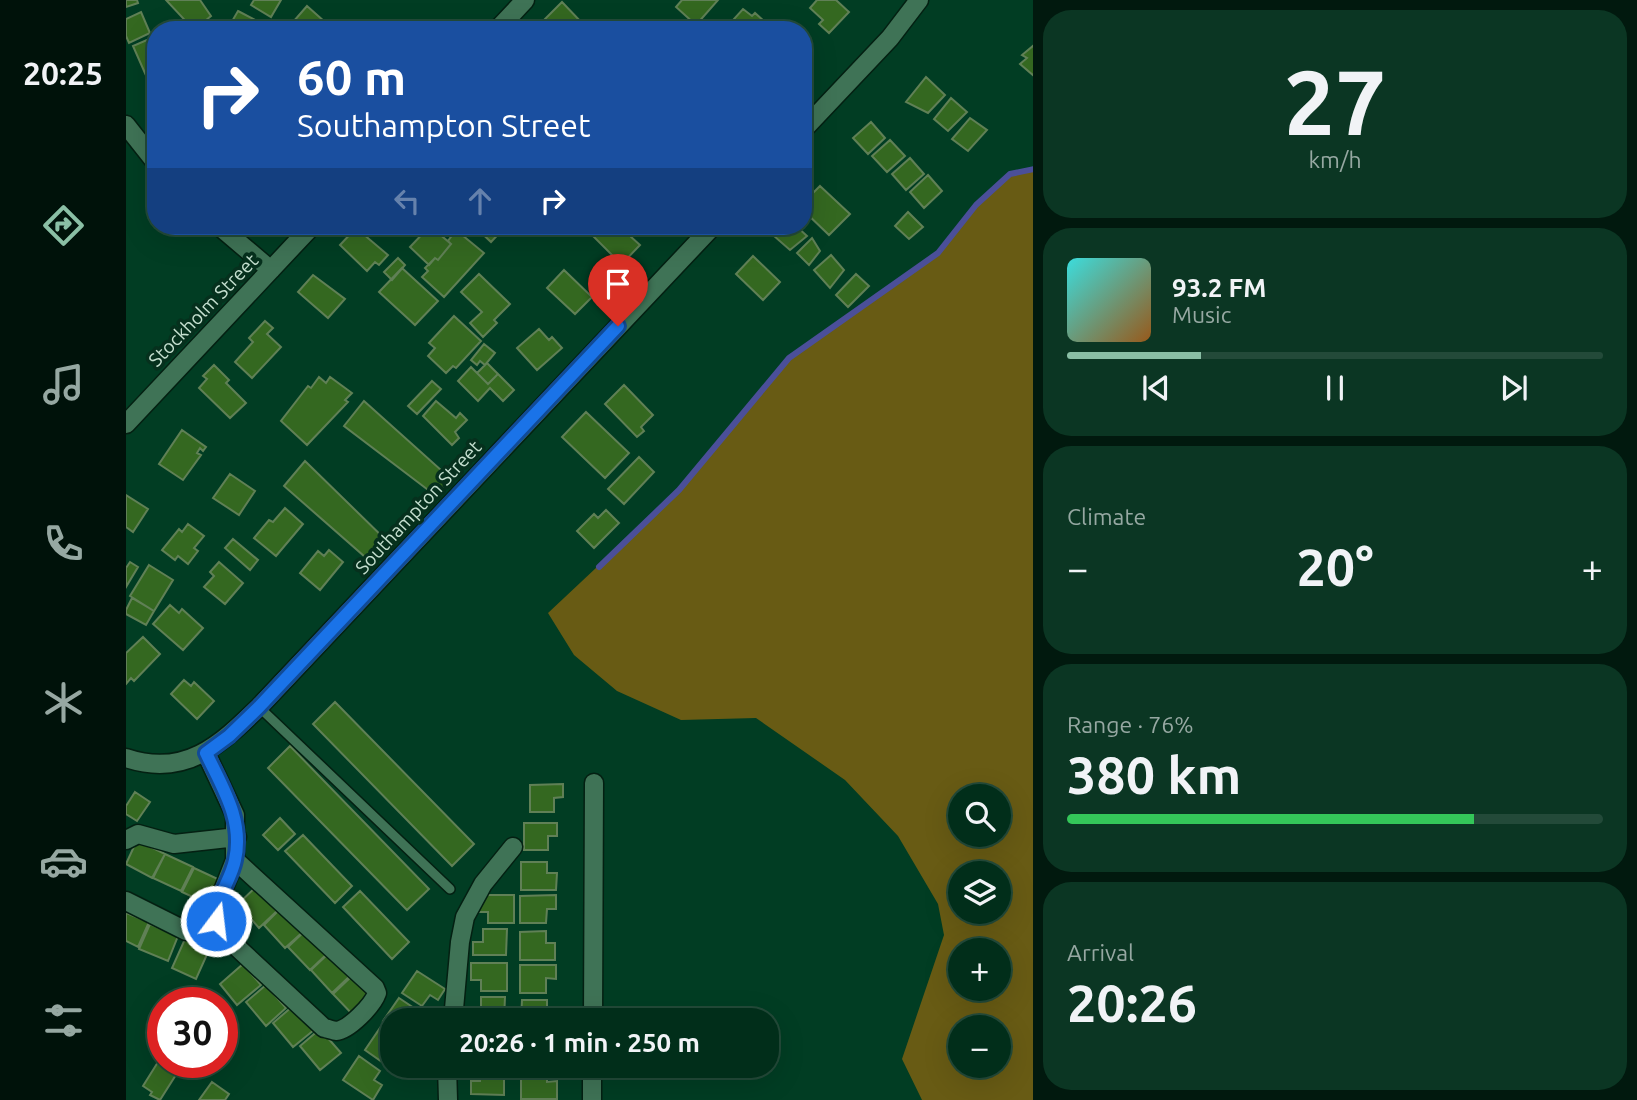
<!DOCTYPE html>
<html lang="en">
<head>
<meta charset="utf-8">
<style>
	:root { --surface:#012e1a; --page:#0b3623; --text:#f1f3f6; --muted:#96a8a2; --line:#234a39; --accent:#8abfa5 }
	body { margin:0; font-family:Ubuntu,sans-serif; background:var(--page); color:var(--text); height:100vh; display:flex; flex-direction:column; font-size:26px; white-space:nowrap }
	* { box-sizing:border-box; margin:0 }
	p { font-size:23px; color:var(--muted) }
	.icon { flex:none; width:38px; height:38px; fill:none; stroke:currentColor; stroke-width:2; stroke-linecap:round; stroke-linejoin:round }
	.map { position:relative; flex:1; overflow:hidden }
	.sheet { display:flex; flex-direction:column; gap:10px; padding:10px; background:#01190e; width:604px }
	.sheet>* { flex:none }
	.hud { position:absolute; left:21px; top:21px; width:665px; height:214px; border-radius:28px; box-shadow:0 7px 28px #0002,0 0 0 2px var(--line); background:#1a4fa0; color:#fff; overflow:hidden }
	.buttons { position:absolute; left:822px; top:784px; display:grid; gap:14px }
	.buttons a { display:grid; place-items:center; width:63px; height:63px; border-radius:50%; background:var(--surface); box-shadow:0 7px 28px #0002,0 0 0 2px var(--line); font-size:35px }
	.speed { position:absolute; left:21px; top:987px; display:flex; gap:14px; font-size:35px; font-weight:700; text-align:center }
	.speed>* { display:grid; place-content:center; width:91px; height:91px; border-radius:50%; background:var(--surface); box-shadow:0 7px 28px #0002,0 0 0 2px var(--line); line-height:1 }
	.speed .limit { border:10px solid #d22; background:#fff; color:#111 }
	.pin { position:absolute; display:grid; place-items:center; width:60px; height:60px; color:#fff; margin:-72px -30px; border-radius:50% 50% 50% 0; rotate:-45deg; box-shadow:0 0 7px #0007 }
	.pin .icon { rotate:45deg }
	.me { position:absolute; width:77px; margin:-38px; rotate:15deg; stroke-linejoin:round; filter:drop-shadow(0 0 5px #0008) }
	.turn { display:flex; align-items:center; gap:24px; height:147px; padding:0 35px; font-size:32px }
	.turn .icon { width:91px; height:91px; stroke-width:2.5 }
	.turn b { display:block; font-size:49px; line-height:60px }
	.lanes { display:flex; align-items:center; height:66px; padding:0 35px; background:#0003; justify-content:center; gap:35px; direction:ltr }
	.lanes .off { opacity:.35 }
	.big { font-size:52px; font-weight:600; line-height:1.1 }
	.sheet .widget { flex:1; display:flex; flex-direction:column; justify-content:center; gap:10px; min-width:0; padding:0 24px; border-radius:28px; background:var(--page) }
	.sheet .dial { align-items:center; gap:0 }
	.dial b { font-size:91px; line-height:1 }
	.song { display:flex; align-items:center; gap:21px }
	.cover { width:84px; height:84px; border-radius:10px; background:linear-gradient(135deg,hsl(180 70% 55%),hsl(30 70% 35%)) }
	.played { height:7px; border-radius:4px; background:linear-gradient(90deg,var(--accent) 25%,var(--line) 25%) }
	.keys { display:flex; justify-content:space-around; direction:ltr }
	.heat { display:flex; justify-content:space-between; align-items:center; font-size:38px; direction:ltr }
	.charge { height:10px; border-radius:5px; background:linear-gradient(90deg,#34c759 76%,var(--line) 0) }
	.trip { position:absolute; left:254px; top:1008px; width:399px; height:70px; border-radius:28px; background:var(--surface); box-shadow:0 7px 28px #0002,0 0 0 2px var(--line); font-weight:600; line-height:70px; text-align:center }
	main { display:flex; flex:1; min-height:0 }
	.tabs { display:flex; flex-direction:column; width:126px; justify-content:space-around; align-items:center; background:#00120a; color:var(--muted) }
	.tabs .icon { width:49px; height:49px }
	.tabs .active { color:var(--accent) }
	.tabs b { font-size:32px; color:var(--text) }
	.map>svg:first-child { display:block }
	.green { fill:#685b14; fill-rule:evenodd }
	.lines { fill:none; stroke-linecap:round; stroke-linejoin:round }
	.stream { stroke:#4b4f99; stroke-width:6 }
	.building { fill:#346820; stroke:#608056; stroke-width:2 }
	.service-casing { stroke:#042012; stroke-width:12 }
	.minor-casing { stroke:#042012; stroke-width:21 }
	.service { stroke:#3f7356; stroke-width:9 }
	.minor { stroke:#3f7356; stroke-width:18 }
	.route-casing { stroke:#114b97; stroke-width:18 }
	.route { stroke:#1a73e8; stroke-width:12 }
	.labels { text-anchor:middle; stroke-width:7; stroke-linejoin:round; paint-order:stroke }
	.street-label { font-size:19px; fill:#c6e0d0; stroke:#06301d }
</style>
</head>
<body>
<main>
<nav class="tabs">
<b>20:25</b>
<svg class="icon active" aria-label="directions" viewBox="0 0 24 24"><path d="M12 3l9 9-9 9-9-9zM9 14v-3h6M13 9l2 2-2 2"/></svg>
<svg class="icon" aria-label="music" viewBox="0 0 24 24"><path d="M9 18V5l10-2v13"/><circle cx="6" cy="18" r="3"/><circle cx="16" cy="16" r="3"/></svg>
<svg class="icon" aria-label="phone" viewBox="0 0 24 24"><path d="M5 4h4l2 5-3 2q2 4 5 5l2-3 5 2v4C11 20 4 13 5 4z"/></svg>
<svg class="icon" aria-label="climate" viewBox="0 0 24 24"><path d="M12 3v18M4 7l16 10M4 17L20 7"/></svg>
<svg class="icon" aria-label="car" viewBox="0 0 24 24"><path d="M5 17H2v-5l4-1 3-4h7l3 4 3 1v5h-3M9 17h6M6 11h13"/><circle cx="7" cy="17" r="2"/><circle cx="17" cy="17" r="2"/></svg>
<svg class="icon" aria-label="filters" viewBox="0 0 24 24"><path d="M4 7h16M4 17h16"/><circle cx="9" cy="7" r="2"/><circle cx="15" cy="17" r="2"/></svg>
</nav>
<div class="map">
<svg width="908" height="1100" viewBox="0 0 908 1100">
	<rect width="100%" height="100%" fill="#013d23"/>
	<!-- green -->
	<path class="green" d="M907,169v931h-111l-20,-41 42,-124 -6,-31 -40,-68 -53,-56 -89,-62 -75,2 -64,-29 -43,-36 -26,-42 131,-123 110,-132 149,-105 38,-48 34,-31zM835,796h38v39h-38zM835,873h38v39h-38zM835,950h38v39h-38zM835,1027h38v39h-38z"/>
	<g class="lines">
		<!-- stream -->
		<path class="stream" d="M473,567l80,-77 110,-132 149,-105 38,-48 34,-31 24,-5"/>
	</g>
	<!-- building -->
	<path class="building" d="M0,0h11l1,3 -12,4z
		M40,0h34l11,16 -17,14z
		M128,0h27l-10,17 -20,-12z
		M556,0h36l-22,25 -20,-18z
		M691,0h19l13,12 -20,21 -10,-9 4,-4 -13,-12z
		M436,2l21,22 -6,6h-31l-6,-6z
		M181,6l27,24h-48z
		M617,9l9,7 3,-3 10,9 -7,8h-34z
		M112,11l21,11 -5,8h-27z
		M15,12l9,21 -21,10 -3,-7v-17z
		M30,36v41l-8,3 -15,-34z
		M908,45v31l-14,-12 7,-6 -5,-3z
		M800,77l19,18 -17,18 -22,-11z
		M825,98l16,14 -19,19 -14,-12z
		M844,118l17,12 -19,21 -16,-12z
		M745,122l14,16 -17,16 -15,-16z
		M764,140l15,16 -18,16 -15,-16z
		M784,158l14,16 -18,16 -14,-16z
		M802,175l14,16 -18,17 -14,-16z
		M694,186l30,28 -21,21 -26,-25v-7z
		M782,212l15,15 -14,12 -14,-13z
		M304,226l21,18 -13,16 -3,-2 -6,7 -19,-18z
		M348,226h32l-15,16z
		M472,226h21l21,19 -21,22 -8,-7 3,-3 -23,-23z
		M657,226h13l11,10 -17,14 -16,-14z
		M230,228l32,27 -9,10 -4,-3 -8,9 -27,-26z
		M330,230l28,23 -40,44 -22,-20 6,-6 -3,-3 10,-10 3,2 13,-16 -3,-3z
		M686,238l8,13 -11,14 -12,-12z
		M705,255l13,15 -14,18 -16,-18z
		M627,256l27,26 -17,18 -27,-26z
		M272,258l7,7 -13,15 -8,-8z
		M276,268l36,33 -23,24 -36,-33z
		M438,270l28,27 -17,17 -28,-26z
		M353,274l31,30 -16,16 3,3 -14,14 -13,-14 12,-11 -21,-20z
		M730,274l13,12 -21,21 -12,-12z
		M187,275l32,24 -17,19 -30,-26z
		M328,316l27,25 -25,27 -3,-2 -7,7 -18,-17 7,-8 -6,-5z
		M139,321l8,7 -6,6 14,13 -29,31 -17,-16 18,-20 -4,-4z
		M413,329l10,11 3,-3 10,11 -25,22 -20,-22z
		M358,344l11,9 -10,12 -5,-4 -3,4 -6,-5z
		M361,363l11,11 -10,10 -11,-11z
		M88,365l15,15 -3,3 20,20 -16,15 -31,-30 8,-9 -4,-3z
		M345,367l17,17 10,-10 16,16 -11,11 -13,-13 -12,13 -20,-20z
		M193,377l7,6 4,-6 22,16 -7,7 3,2 -41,43 -26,-24 27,-35 3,2z
		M306,381l9,8 -24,25 -9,-8z
		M498,385l29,30 -12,12 3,4 -7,6 -32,-33z
		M238,401l87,78 -15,17 -92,-70z
		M310,401l20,17 4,-5 7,7 -12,12 4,6 -7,7 -29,-29z
		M460,412l43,41 -24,25 -43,-41z
		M56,430l24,17 -3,4 -3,-3 -3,5 4,2 -18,25 -24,-16z
		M513,457l15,15 -30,32 -16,-15z
		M179,461l85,83 -18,19 -88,-77z
		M104,474l25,17 -16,24 -26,-17z
		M0,495l22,14 -15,23 -7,-5z
		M159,508l18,16 -27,32 -22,-18 15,-18 4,2z
		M480,510l13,13 -25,25 -17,-17 17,-17 4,4z
		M62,524l16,12 -10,12 4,3 -10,13 -10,-8 -3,4 -13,-10 17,-21 3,3z
		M107,539l25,21 -8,10 -25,-22z
		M203,550l14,12 -23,28 -20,-17 18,-22 6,5z
		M4,562l8,5 -12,20v-19z
		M93,562l24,21 -18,21 -21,-17 10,-11 -4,-4z
		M23,565l24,15 -19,31 -24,-15z
		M6,598l22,13 -8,14 -20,-11v-4z
		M44,605l9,8 3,-4 21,19 -20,22 -30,-26z
		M17,637l17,17 -26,27 -3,-3 -5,6v-31z
		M58,680l7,6 3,-4 20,19 -17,18 -26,-25z
		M209,702l139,142 -22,22 -139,-142z
		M164,746l139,143 -22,21 -139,-142z
		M437,784v13l-9,1v14h-24v-27z
		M9,792l15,10 -13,19 -11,-7v-8z
		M154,818l15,16 -17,16 -15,-15z
		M398,823h33v13h-9v14h-24z
		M177,835l49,51 -17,17 -50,-52z
		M11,840l28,14 -13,24 -26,-14z
		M39,854l28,13 -12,24 -28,-13z
		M395,862h26v11h10l-1,17h-35z
		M68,868l28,13 -12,24 -28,-13z
		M131,886l22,23 -20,19 -21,-24z
		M234,891l49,51 -17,17 -49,-52z
		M353,895h35v28h-26v-11h-10z
		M430,895v14h-9l-1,14h-26v-27z
		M157,906l22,24 -20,18 -21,-23z
		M0,913l23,9 -11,25 -12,-6z
		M24,924l28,12 -10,25 -29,-12z
		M182,928l22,23 -20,19 -22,-23z
		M357,929h24l-1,26h-33v-13h10z
		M420,931v12h9v17h-35v-28z
		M59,939l24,11 -13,29 -24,-11z
		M204,952l22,22 -20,19 -21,-23z
		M345,963h36v28h-26v-11h-10z
		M117,964l18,21 -24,20 -17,-21z
		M394,965h36v14l-10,-1v15h-26z
		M291,971l28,18 -7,11 -8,-5 -8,11 -20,-13z
		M227,975l21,23 -19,19 -22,-23z
		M140,985l20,23 -20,18 -20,-24z
		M58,988l22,15h-32z
		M355,997h24l-1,23h-33v-9h10z
		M273,998l21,14 -6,8h-22v7l-9,-6z
		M396,1000h25v12l10,-1v9h-36z
		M37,1004v20l-10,-6z
		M167,1006l21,24 -21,17 -20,-24z
		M254,1028l12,8v17l-7,11 -20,-14z
		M194,1029l21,24 -21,17 -20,-24z
		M233,1056l21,15 -6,9 8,5 -9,15 -30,-20z
		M32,1062l7,4 2,-3 12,7 -19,30 -10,-5 2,-3 -9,-6z
		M354,1067l24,1v27l-33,-1v-13h9z
		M395,1070h26v12l10,-1v18h-36z
		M86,1082l17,12 -4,6h-26z"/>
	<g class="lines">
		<defs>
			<path id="service" d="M133,707l191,182"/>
			<path id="minor" d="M371,30l28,-30
				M0,125l30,38
				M677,130l87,-92 29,-38
				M93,226l52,44
				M0,424l186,-198
				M80,753l29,62v45l-20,51 1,10 10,16 98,91c2,0 10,3 12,3 13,-1 37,-26 41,-38l-2,-5 -140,-128
				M0,758c59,20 94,-13 133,-51l454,-481
				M0,840l12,-6 36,10 63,-7
				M0,901l60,30h12l18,-10
				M327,1020l7,-78 5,-25 18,-33 30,-37
				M467,1020l1,-237
				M321,1066l1,34
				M466,1100v-34"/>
		</defs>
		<!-- service casing -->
		<use href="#service" class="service-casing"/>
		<!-- minor casing -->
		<use href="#minor" class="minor-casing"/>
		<!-- service -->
		<use href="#service" class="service"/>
		<!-- minor -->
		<use href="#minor" class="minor"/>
	</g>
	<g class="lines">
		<defs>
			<path id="route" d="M90,921c-2,-22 15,-40 19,-61 9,-40 -13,-73 -29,-107l23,-17 30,-29 359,-381"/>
		</defs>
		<!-- route casing -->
		<use href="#route" class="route-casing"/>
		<!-- route -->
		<use href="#route" class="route"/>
	</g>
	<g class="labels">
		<!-- street labels -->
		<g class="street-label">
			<text transform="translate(77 310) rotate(-46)" y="7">Stockholm Street</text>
			<text transform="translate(292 507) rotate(-47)" y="7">Southampton Street</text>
		</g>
	</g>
</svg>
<div class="buttons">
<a><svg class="icon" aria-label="search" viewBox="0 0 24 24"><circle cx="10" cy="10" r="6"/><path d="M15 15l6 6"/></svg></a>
<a><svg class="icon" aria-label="layers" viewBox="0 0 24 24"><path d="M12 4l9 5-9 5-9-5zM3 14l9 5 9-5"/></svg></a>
<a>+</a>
<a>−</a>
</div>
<div class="speed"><div class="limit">30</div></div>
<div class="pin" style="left:492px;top:326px;background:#d93025"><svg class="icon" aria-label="arrive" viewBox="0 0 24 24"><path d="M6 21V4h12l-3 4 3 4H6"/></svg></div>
<svg class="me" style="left:90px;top:921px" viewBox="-20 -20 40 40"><circle r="17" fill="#1a73e8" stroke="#fff" stroke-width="3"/><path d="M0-11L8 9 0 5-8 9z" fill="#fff"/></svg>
<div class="trip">20:26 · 1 min · 250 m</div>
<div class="hud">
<div class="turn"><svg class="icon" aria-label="right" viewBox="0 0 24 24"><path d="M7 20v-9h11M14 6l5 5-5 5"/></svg><div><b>60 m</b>Southampton Street</div></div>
<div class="lanes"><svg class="icon off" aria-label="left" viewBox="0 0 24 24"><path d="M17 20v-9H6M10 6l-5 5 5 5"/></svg><svg class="icon off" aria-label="ahead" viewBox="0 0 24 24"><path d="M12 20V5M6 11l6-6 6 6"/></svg><svg class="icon" aria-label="right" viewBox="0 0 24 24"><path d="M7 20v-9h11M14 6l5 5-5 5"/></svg></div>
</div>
</div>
<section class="sheet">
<div class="widget dial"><b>27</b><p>km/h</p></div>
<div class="widget">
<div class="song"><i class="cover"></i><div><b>93.2 FM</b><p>Music</p></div></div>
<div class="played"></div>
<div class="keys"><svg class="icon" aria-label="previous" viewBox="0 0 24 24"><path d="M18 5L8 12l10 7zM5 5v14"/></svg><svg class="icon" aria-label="pause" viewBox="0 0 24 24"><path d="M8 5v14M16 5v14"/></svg><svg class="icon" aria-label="next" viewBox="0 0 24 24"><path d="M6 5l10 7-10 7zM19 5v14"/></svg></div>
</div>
<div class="widget"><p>Climate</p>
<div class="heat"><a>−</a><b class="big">20°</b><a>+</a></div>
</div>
<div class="widget"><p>Range · 76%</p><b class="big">380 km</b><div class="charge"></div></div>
<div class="widget"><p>Arrival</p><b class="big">20:26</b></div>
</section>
</main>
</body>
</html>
